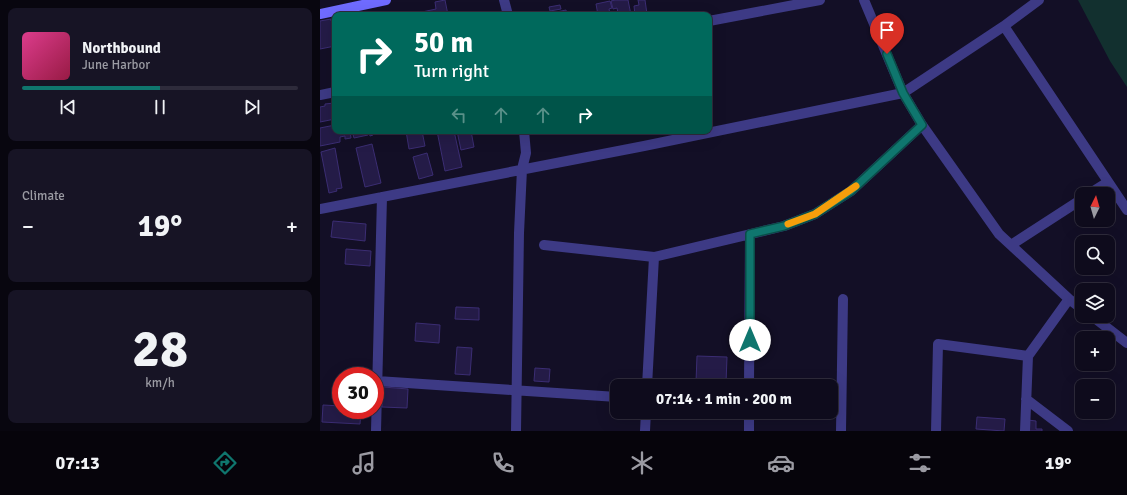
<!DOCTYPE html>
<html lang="en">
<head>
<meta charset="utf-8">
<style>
	:root { --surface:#0e0b1c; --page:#171425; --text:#f1f3f6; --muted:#9b9ba3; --line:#2e2b3b; --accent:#0f766e }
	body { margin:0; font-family:Signika,sans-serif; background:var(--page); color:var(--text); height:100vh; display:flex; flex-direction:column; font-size:15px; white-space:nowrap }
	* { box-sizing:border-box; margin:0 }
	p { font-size:13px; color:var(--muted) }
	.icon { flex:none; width:22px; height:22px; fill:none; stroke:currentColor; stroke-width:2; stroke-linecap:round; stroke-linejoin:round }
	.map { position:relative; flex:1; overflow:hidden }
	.sheet { display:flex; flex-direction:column; gap:8px; padding:8px; background:#08060f; width:320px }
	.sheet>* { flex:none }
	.banner { position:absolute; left:12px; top:12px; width:380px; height:122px; border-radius:8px; box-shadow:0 4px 16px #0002,0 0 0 1px var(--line); background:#00695c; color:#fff; overflow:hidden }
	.needle { width:26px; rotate:5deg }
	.buttons { position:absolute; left:755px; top:187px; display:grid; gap:8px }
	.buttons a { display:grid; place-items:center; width:40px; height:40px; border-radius:8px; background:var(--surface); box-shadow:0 4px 16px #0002,0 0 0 1px var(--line); font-size:20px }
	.speed { position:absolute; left:12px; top:367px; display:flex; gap:8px; font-size:20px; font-weight:700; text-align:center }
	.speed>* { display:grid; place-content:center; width:52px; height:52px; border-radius:50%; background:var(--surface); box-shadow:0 4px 16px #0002,0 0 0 1px var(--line); line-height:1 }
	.speed .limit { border:6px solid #d22; background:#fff; color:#111 }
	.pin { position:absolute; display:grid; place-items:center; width:34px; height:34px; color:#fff; margin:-41px -17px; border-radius:50% 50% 50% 0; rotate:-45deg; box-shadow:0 0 4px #0007 }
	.pin .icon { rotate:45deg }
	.me { position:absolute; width:44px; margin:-22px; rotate:0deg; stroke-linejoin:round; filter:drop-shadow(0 0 3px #0008) }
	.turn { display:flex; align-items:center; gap:14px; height:84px; padding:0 16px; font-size:18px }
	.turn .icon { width:52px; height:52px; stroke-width:2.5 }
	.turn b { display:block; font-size:28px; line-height:34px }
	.lanes { display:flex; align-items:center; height:38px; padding:0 16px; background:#0003; justify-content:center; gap:20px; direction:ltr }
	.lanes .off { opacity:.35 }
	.big { font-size:30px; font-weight:800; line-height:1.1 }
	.sheet .tile { flex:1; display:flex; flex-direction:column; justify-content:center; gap:6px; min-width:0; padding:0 14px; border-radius:8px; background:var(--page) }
	.sheet .dial { align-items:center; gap:0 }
	.dial b { font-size:52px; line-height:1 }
	.song { display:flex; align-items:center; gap:12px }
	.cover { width:48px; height:48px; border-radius:6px; background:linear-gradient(135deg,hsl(330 70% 55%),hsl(340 70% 35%)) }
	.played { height:4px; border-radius:2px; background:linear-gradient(90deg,var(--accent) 50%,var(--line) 50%) }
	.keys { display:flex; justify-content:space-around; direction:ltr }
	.heat { display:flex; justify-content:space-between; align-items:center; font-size:22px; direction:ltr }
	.trip { position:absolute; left:290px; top:379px; width:228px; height:40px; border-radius:8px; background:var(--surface); box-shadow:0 4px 16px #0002,0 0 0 1px var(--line); font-weight:800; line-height:40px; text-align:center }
	.tabs { display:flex; height:64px; justify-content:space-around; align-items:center; background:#06040b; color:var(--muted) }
	.tabs .icon { width:28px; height:28px }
	.tabs .active { color:var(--accent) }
	.tabs b { font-size:18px; color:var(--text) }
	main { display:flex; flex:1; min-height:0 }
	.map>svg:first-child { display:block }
	.green { fill:#12302f }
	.building { fill:#241b47; stroke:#3b2d73 }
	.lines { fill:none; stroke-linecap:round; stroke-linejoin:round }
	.street { stroke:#3d3a85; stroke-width:10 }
	.secondary { stroke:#6f6bff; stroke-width:10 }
	.route-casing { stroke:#0a4d48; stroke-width:10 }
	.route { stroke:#0f766e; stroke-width:7 }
	.slow { stroke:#f59e0b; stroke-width:7 }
</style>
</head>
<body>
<main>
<section class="sheet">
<div class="tile">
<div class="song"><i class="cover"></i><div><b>Northbound</b><p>June Harbor</p></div></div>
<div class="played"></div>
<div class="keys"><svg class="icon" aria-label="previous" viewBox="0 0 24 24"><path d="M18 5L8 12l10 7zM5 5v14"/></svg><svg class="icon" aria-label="pause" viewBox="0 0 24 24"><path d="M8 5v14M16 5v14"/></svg><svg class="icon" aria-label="next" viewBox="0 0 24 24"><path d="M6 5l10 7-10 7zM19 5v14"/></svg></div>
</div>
<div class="tile"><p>Climate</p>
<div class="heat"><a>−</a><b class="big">19°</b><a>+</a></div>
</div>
<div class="tile dial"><b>28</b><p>km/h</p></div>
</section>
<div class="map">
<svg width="807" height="431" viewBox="0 0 807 431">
	<rect width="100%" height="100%" fill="#130f26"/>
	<!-- green -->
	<path class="green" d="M758,0h49v87l-17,-26z"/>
	<!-- building -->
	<path class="building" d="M125,0l3,15h-25l-1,-3 14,-3 -1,-7z
		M295,0h13l3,15h-16v-1l3,-1 -1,-5 -4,1 -2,-8z
		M318,0h7l2,14 -12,1 -1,-9 5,-1z
		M290,1l2,7 -3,1 1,5 3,-1v2h-15l-2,-11z
		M240,5l1,4 -11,2 -1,-4z
		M246,10l1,5h-15v-2z
		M11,19v2l4,-1v26l-15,3v-28z
		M14,103l-1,1v2l2,-1v14l-15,3v-15l5,-1v-2z
		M15,125v6h15l1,7 -6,1v-3l-5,1v5l-20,4v-18z
		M32,131h15l1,4 -14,3z
		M49,131h16v1l-12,2v1l-3,1z
		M86,131h16l3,15 -16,3z
		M117,131h17l8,36 -17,4z
		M137,131h14l3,16 -13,3z
		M52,144l9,39 -16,4 -9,-39z
		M15,148l7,40 -6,1 1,2 -8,2 -8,-41z
		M107,153l6,22 -14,4 -6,-22z
		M13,221l33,3 -1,17 -34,-4z
		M26,249l25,2 -1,15 -25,-2z
		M136,307l23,1v12l-24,-1z
		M96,323l24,2 -1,18 -24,-2z
		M137,347l15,1 -2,27 -15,-1z
		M377,356l30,1 -1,26 -30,-1z
		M215,368l15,1 -1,13 -15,-1z
		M63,387l25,2 -1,19 -25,-1z
		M3,405l18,1v4h20l-1,14 -38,-2z
		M657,417l28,2 -1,12 -28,-2z
		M708,420l8,1v8h6v2h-15z"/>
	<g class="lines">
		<!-- street -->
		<path class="street" d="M184,0l4,15
			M544,0l39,93 19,32 77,109 70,65 13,10
			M389,21l111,-21
			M684,26l123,184
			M0,95l15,-3
			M769,194l19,-12
			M0,209l324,-63 259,-53 101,-67 35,-26
			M224,245l110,12
			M691,245l71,-46
			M772,316l35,27
			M57,381l240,16
			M327,386l7,-129 130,-31 31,-12 36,-23 71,-66
			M429,386l1,-152
			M706,399l42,32
			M56,431l6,-234
			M196,431l3,-198 3,-64 4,-16 -2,-22
			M325,431l1,-19
			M429,431v-19
			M521,431l2,-132
			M616,431l2,-87 90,12
			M705,431l3,-75 41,-57"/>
		<!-- secondary -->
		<path class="secondary" d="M0,14l66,-14"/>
	</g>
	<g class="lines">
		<defs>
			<path id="route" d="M430,340v-106l34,-8 31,-12 36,-23 71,-66 -19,-32 -16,-39"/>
		</defs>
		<!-- route casing -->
		<use href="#route" class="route-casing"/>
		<!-- route -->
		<use href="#route" class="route"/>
		<!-- slow -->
		<path class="slow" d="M468,224l27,-10 41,-28"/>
	</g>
</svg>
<div class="buttons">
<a><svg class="needle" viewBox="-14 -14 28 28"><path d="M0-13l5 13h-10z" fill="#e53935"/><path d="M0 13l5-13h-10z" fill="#9b9ba3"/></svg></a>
<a><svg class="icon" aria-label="search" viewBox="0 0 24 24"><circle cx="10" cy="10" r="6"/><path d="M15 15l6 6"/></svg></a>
<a><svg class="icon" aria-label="layers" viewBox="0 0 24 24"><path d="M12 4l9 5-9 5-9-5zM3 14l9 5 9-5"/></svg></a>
<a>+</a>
<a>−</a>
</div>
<div class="speed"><div class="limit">30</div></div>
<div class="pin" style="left:567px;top:54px;background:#d93025"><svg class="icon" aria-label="arrive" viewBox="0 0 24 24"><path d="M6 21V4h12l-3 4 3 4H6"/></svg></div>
<svg class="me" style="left:430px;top:340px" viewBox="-20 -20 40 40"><circle r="19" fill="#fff"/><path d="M0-13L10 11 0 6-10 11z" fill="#0f766e"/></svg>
<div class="trip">07:14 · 1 min · 200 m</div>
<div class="banner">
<div class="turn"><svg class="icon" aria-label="right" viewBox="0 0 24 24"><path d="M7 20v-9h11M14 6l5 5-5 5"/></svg><div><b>50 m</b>Turn right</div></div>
<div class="lanes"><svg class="icon off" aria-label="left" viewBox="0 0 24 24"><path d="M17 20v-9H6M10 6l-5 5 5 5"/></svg><svg class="icon off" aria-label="ahead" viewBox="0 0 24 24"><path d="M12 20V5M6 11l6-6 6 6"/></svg><svg class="icon off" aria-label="ahead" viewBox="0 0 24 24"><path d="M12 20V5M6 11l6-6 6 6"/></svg><svg class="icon" aria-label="right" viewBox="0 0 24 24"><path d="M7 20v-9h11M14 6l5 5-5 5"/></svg></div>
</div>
</div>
</main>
<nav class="tabs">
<b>07:13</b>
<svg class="icon active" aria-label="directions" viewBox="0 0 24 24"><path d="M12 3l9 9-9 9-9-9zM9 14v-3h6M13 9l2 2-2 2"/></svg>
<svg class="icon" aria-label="music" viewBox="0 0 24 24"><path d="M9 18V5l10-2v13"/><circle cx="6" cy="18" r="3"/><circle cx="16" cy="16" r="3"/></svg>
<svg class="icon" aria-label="phone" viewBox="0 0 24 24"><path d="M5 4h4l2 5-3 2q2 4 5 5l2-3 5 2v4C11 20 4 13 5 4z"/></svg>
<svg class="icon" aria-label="climate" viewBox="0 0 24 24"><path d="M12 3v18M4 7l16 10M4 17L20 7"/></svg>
<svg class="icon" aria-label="car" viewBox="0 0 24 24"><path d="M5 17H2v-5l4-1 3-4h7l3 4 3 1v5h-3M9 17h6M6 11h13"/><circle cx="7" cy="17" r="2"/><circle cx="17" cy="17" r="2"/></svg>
<svg class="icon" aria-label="filters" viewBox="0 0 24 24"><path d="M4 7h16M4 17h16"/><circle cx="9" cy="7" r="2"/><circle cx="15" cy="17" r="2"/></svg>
<b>19°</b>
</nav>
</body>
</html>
